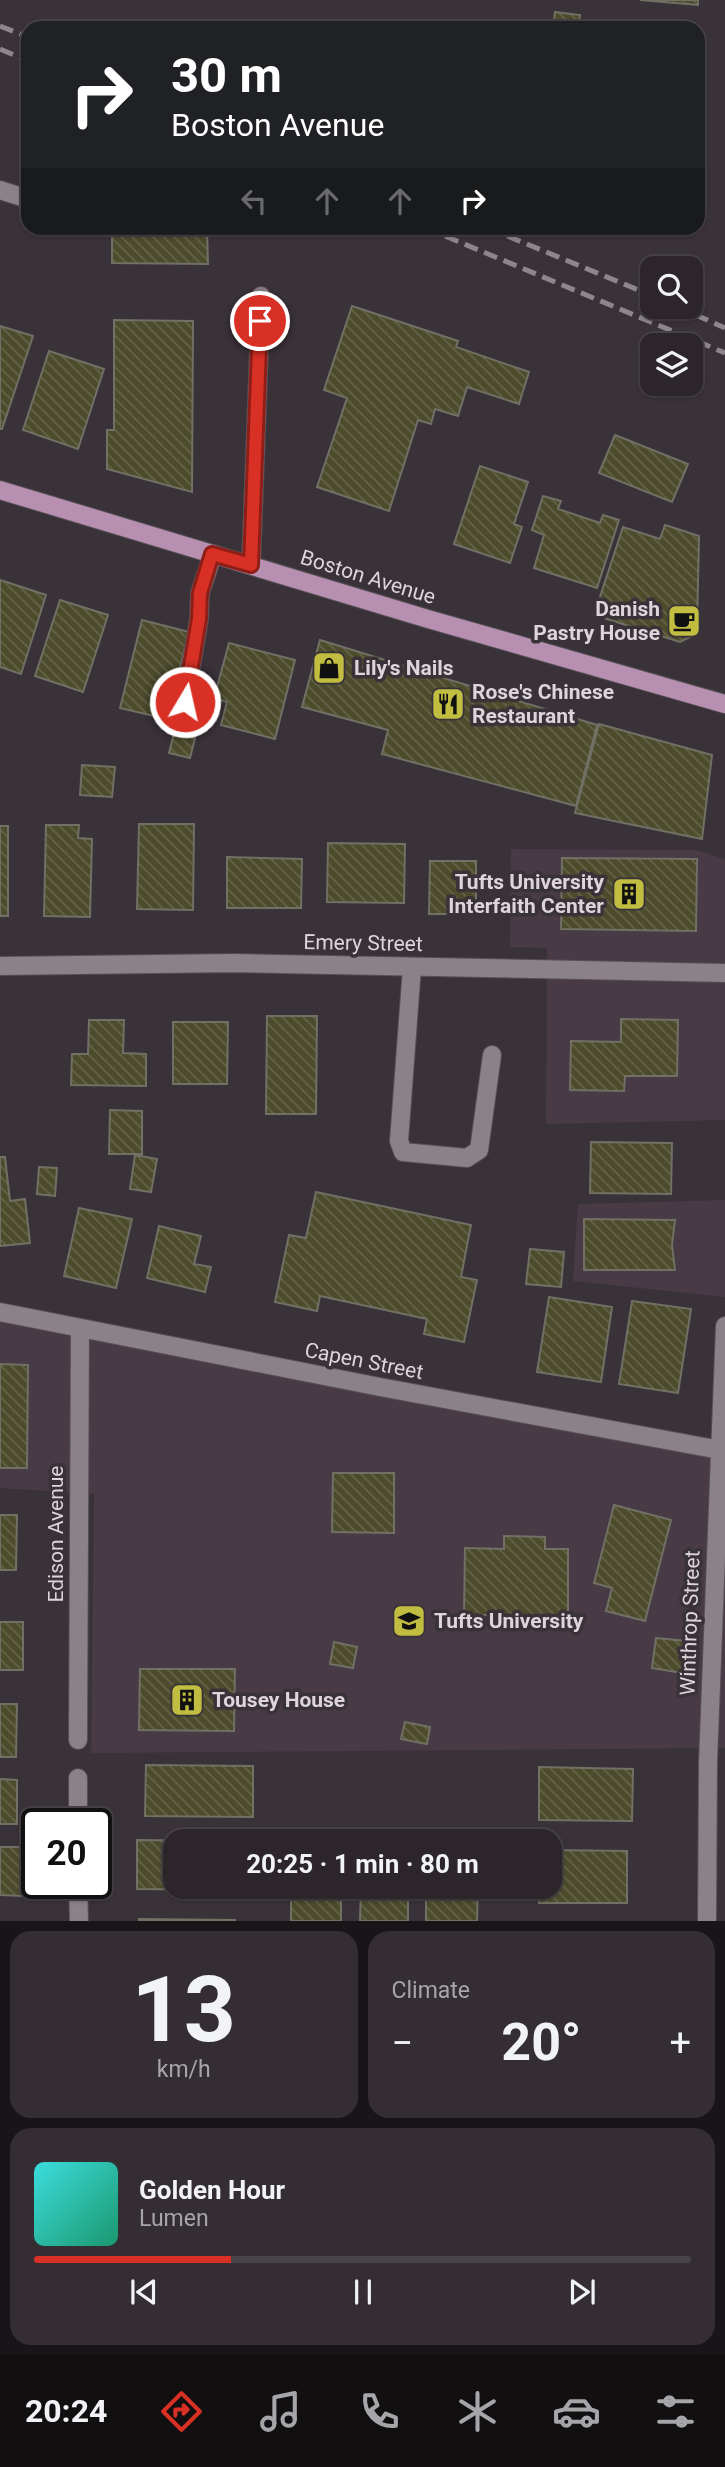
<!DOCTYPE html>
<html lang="en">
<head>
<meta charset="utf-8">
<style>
	:root { --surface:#2c262b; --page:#342e33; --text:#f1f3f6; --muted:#a6a5a9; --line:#484347; --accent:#d93025 }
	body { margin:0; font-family:Roboto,sans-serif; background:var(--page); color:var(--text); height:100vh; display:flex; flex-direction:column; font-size:26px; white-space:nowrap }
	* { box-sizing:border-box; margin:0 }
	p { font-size:23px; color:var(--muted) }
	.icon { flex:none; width:38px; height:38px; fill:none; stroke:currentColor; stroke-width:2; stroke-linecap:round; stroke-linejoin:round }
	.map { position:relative; height:1921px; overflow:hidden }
	.side { display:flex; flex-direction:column; gap:10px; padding:10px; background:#181518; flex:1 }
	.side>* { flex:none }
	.hud { position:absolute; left:21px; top:21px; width:684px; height:214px; border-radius:21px; box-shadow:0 2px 5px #0004,0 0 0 2px var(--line); background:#202124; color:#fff; overflow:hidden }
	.fabs { position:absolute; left:640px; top:256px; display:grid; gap:14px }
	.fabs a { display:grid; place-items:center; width:63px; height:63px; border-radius:14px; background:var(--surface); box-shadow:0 2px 5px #0004,0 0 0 2px var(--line); font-size:35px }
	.speed { position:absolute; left:21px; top:1808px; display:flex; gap:14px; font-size:35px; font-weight:700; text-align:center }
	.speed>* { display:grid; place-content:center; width:91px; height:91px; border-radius:50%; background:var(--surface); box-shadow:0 2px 5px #0004,0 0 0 2px var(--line); line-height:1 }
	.speed .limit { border:4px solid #111; border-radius:10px; background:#fff; color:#111 }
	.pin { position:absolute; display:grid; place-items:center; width:60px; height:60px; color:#fff; margin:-30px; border:4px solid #fff; border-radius:50%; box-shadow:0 2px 7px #0007 }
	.me { position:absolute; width:77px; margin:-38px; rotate:9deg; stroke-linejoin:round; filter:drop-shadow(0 0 5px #0008) }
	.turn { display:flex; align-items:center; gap:24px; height:147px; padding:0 35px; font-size:32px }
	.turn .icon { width:91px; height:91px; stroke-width:2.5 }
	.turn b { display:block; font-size:49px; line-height:60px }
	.lanes { display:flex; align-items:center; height:66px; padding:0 35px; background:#0003; justify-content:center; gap:35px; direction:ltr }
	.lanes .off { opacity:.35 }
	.big { font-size:52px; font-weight:700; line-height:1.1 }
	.side .widget { flex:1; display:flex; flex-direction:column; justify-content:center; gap:10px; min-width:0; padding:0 24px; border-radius:21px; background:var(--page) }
	.side .dial { align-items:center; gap:0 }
	.dial b { font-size:91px; line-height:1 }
	.song { display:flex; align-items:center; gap:21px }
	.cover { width:84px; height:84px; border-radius:10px; background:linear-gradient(135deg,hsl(180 70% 55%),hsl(160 70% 35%)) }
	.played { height:7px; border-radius:4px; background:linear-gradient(90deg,var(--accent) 30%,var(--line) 30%) }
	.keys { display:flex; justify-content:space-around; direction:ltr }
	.heat { display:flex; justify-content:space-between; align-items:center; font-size:38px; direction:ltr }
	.side .tiles { flex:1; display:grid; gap:10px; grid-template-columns:1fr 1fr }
	.widget:last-child { grid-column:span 2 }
	.trip { position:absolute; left:163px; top:1829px; width:399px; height:70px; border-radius:21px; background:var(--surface); box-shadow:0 2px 5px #0004,0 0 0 2px var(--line); font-weight:700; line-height:70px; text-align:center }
	.menu { display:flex; height:112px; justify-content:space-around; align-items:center; background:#120f11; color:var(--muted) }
	.menu .icon { width:49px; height:49px }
	.menu .active { color:var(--accent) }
	.menu b { font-size:32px; color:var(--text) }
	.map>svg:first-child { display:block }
	.built { fill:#483b46 }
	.building { fill:url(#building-back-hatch); stroke:#707065; stroke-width:2 }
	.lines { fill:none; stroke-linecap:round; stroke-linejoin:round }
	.minor-casing { stroke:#554f54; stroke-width:20 }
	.major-casing { stroke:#554f54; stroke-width:20 }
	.minor { stroke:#8b8189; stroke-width:18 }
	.major { stroke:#b78fb1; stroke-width:18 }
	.rail { stroke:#8d868b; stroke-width:5; stroke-dasharray:14 7; stroke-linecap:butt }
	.route-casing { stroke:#8d1f18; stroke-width:18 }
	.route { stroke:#d93025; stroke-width:12 }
	.labels { text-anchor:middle; stroke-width:7; stroke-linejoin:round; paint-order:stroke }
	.street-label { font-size:21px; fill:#dcd6da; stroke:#3a3239 }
	.poi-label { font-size:21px; font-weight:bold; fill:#dcd6da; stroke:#3a3239; text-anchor:start }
</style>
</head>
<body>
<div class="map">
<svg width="725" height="1921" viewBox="0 0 725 1921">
	<defs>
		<pattern id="building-back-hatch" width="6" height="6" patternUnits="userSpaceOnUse" patternTransform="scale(1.75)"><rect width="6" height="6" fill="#4c4b2c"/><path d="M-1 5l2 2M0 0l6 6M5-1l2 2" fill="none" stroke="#65644a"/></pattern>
	</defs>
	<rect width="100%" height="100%" fill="#3a3239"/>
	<!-- built -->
	<path class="built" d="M511,849l185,1 29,9v261l-179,4 1,-176 -37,-1z
		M725,1200v97l-152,-16 5,-77z
		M0,1321l725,130v297l-634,5 3,-259 -94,-6z"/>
	<!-- building -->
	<path class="building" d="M640,0h58v5z
		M555,12l25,3 -2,13h-25z
		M112,228h95l1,36 -96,-1z
		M352,306l106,35 -2,6 73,25 -10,32 -52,-17 -9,29 -23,-7 -4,15 -13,-4 -29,91 -72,-24 30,-89 -23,-8z
		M114,320l79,1 -1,171 -85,-23v-39h7z
		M0,326l33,10 -31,93h-2z
		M49,351l55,18 -26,80 -55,-19z
		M615,435l73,29 -16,38 -73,-29z
		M480,466l48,16 -14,42 8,3 -12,36 -56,-19z
		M543,496l18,5 -3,8 42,14 3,-8 16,5 -22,68 -63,-20 10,-33 -12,-5z
		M665,525l34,11 -2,91 -5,9 -12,6 -86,-27 29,-88 37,12z
		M0,580l46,15 -25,79 -21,-7z
		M60,600l48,15 -25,77 -48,-16z
		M142,620l47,12 -22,87 -47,-11z
		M320,640l277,85 -21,81 -194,-52 6,-24 -86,-23z
		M229,643l66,17 -20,79 -54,-14 6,-23 -13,-4z
		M177,721l21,6 -8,31 -21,-5z
		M599,724l113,31 -10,84 -127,-26z
		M82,765l33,2 -3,30 -32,-2z
		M139,824h55l-1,86 -56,-1z
		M46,825h33l-1,13 14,1 -2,78 -46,-1z
		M0,826h8v90h-8z
		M328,843l77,1 -1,59 -77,-1z
		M227,857l75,2 -1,49h-74z
		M562,858l135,1 -1,72 -135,-2z
		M430,861h46v53h-47z
		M267,1016h50l-1,98h-50z
		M621,1019l57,1 -1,56h-52l-1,15 -54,-1 1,-49 50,1z
		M89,1020h35l-1,33 23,1v32l-75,-1 1,-31h16z
		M173,1022h55l-1,62h-54z
		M110,1110l32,1v43h-33z
		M591,1142l81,1 -1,51 -81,-1z
		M135,1155l22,4 -6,33 -21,-3z
		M0,1157h5l5,44 15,-2 5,44 -30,3z
		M39,1167l18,1 -2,28 -18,-2z
		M316,1192l155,33 -10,52 16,3 -13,62 -40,-8 3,-15 -107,-23 -3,15 -42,-9 14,-67 17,3z
		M79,1208l53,11 -16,69 -52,-12z
		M584,1219l91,1 -3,25 3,25h-91z
		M159,1226l42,10 -7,28 17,3 -6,25 -58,-14z
		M530,1249l34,3 -3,35 -35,-3z
		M549,1297l63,10 -11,75 -64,-10z
		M632,1301l59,8 -13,84 -59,-9z
		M0,1364l28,1 -1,103h-27z
		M333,1473h61v60l-62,-1z
		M614,1505l57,15 -26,101 -39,-10 6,-23 -18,-5z
		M0,1515h17l-1,55h-16z
		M504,1536l41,1v12h23v66h-104l1,-67 39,1z
		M0,1622h23v48h-23z
		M656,1638l30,3 -4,32 -30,-5z
		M334,1642l23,5 -4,21 -23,-4z
		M140,1669h95l-1,62 -95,-1z
		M0,1704h17l-1,53h-16z
		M405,1722l25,5 -3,17 -26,-5z
		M146,1765l107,1v51l-108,-1z
		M539,1767l94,2 -1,52 -93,-1z
		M0,1779l17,1v44h-17z
		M137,1840l95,1h-57v45h57v4l-95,-1z
		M0,1847h22v49l-22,-1z
		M550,1850l77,1v52h-88v-17h11z
		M291,1886h50v35h-50z
		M361,1886h47v35h-48z
		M426,1886h52l-1,35h-51z
		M139,1919l96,1v1h-96z"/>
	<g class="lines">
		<defs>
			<path id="minor" d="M0,190l28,9
				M251,565l10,-269
				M185,702l14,-83 1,-26 13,-39
				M0,966l234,-3 491,10
				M412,967l-13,174 4,11 64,6 12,-8 13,-95
				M0,1312l380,75 345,64
				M78,1740l2,-411
				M78,1778v46
				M78,1883l1,38
				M707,1921l1,-159 17,-436"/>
			<path id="major" d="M0,490l428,129 297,85"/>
		</defs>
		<!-- minor casing -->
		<use href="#minor" class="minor-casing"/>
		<!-- major casing -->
		<use href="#major" class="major-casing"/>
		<!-- minor -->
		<use href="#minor" class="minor"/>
		<!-- major -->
		<use href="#major" class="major"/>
		<!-- rail -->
		<path class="rail" d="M0,26l28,11
			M0,49l28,12
			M426,228l299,125
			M488,228l165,68
			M676,306l49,22"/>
	</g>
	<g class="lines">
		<defs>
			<path id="route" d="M185,702l14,-83 1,-26 12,-39 39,11 9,-244"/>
		</defs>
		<!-- route casing -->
		<use href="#route" class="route-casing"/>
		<!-- route -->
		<use href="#route" class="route"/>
	</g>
	<!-- icons -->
	<defs>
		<symbol id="cafe-square" viewBox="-11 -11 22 22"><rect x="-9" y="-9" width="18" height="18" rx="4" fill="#c1bd40" stroke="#3a3239"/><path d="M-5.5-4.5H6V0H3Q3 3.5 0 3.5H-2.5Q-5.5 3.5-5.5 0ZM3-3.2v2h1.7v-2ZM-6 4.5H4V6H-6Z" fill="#111"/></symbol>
		<symbol id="shop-square" viewBox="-11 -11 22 22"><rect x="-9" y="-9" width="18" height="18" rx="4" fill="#c1bd40" stroke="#3a3239"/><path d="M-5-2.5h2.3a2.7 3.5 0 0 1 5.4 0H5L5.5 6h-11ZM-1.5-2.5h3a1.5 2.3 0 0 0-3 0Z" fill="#111"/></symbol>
		<symbol id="restaurant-square" viewBox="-11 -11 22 22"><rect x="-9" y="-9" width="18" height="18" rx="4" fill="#c1bd40" stroke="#3a3239"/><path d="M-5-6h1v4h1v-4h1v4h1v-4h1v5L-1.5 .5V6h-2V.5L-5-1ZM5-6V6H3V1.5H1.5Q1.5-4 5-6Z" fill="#111"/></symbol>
		<symbol id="building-square" viewBox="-11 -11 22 22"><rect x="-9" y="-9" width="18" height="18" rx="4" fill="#c1bd40" stroke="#3a3239"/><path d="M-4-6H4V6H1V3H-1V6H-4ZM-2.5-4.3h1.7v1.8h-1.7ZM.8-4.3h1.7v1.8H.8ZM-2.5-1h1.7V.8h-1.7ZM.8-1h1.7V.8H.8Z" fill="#111"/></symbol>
		<symbol id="university-square" viewBox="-11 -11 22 22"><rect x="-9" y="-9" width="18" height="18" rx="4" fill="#c1bd40" stroke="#3a3239"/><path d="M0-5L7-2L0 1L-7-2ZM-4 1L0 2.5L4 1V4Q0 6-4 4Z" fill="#111"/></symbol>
	</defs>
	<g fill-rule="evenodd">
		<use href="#cafe-square" x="665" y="602" width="38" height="38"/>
		<use href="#shop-square" x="310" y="649" width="38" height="38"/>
		<use href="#restaurant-square" x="429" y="685" width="38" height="38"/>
		<use href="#building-square" x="610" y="875" width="38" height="38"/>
		<use href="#university-square" x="390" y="1602" width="38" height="38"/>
		<use href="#building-square" x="168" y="1681" width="38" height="38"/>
	</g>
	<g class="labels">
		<!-- street labels -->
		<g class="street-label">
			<text transform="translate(368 577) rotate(17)" y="7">Boston Avenue</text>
			<text transform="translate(363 943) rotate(1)" y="7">Emery Street</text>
			<text transform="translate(364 1361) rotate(11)" y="7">Capen Street</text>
			<text transform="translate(56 1534) rotate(-90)" y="7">Edison Avenue</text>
			<text transform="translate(690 1623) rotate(-88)" y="7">Winthrop Street</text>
		</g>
		<!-- poi labels -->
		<g class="poi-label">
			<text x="660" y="616" text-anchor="end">Danish<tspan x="660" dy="24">Pastry House</tspan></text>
			<text x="354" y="675">Lily's Nails</text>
			<text x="472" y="699">Rose's Chinese<tspan x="472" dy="24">Restaurant</tspan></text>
			<text x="604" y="889" text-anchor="end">Tufts University<tspan x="604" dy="24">Interfaith Center</tspan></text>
			<text x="434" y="1628">Tufts University</text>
			<text x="212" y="1707">Tousey House</text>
		</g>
	</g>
</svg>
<div class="fabs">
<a><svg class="icon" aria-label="search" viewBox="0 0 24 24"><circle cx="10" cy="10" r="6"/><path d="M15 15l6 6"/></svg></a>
<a><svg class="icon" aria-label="layers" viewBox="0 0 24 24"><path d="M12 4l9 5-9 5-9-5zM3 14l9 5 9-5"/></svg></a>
</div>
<div class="speed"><div class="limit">20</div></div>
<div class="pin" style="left:260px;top:321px;background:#d93025"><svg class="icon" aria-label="arrive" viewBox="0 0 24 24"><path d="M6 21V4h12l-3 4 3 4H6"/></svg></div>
<svg class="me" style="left:185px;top:702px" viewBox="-20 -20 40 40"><circle r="17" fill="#d93025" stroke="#fff" stroke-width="3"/><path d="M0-11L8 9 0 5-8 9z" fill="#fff"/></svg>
<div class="trip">20:25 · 1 min · 80 m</div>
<div class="hud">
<div class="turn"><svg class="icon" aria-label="right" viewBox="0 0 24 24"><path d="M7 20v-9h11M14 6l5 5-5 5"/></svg><div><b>30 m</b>Boston Avenue</div></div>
<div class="lanes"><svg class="icon off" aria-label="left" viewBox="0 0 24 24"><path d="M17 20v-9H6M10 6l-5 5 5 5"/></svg><svg class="icon off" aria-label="ahead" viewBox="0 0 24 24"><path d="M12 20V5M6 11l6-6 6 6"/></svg><svg class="icon off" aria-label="ahead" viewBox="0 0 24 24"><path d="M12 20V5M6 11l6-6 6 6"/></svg><svg class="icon" aria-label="right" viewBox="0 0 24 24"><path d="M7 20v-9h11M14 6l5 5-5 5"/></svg></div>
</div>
</div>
<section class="side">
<div class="tiles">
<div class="widget dial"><b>13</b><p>km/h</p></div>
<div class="widget"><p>Climate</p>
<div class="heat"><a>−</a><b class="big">20°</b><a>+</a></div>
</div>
<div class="widget">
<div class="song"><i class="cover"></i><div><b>Golden Hour</b><p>Lumen</p></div></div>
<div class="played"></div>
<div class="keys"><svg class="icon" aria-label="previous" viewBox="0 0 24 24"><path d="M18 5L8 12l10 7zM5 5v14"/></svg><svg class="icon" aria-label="pause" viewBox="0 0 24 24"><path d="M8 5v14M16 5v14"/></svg><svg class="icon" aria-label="next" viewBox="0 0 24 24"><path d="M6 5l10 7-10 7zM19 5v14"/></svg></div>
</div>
</div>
</section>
<nav class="menu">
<b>20:24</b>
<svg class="icon active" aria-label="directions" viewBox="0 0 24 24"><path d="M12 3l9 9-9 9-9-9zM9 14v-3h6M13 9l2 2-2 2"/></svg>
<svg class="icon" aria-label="music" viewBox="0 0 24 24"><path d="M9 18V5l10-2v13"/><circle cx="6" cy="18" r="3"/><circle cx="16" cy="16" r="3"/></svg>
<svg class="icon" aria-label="phone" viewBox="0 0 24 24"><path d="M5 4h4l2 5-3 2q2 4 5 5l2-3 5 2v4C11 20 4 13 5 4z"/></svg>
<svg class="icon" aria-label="climate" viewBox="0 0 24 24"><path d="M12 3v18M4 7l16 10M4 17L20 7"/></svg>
<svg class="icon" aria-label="car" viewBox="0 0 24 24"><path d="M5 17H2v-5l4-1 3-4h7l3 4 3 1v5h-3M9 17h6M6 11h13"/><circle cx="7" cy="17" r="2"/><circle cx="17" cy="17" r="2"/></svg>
<svg class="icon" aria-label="filters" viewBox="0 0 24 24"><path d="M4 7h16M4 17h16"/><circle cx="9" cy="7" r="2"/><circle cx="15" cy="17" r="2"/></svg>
</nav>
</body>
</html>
